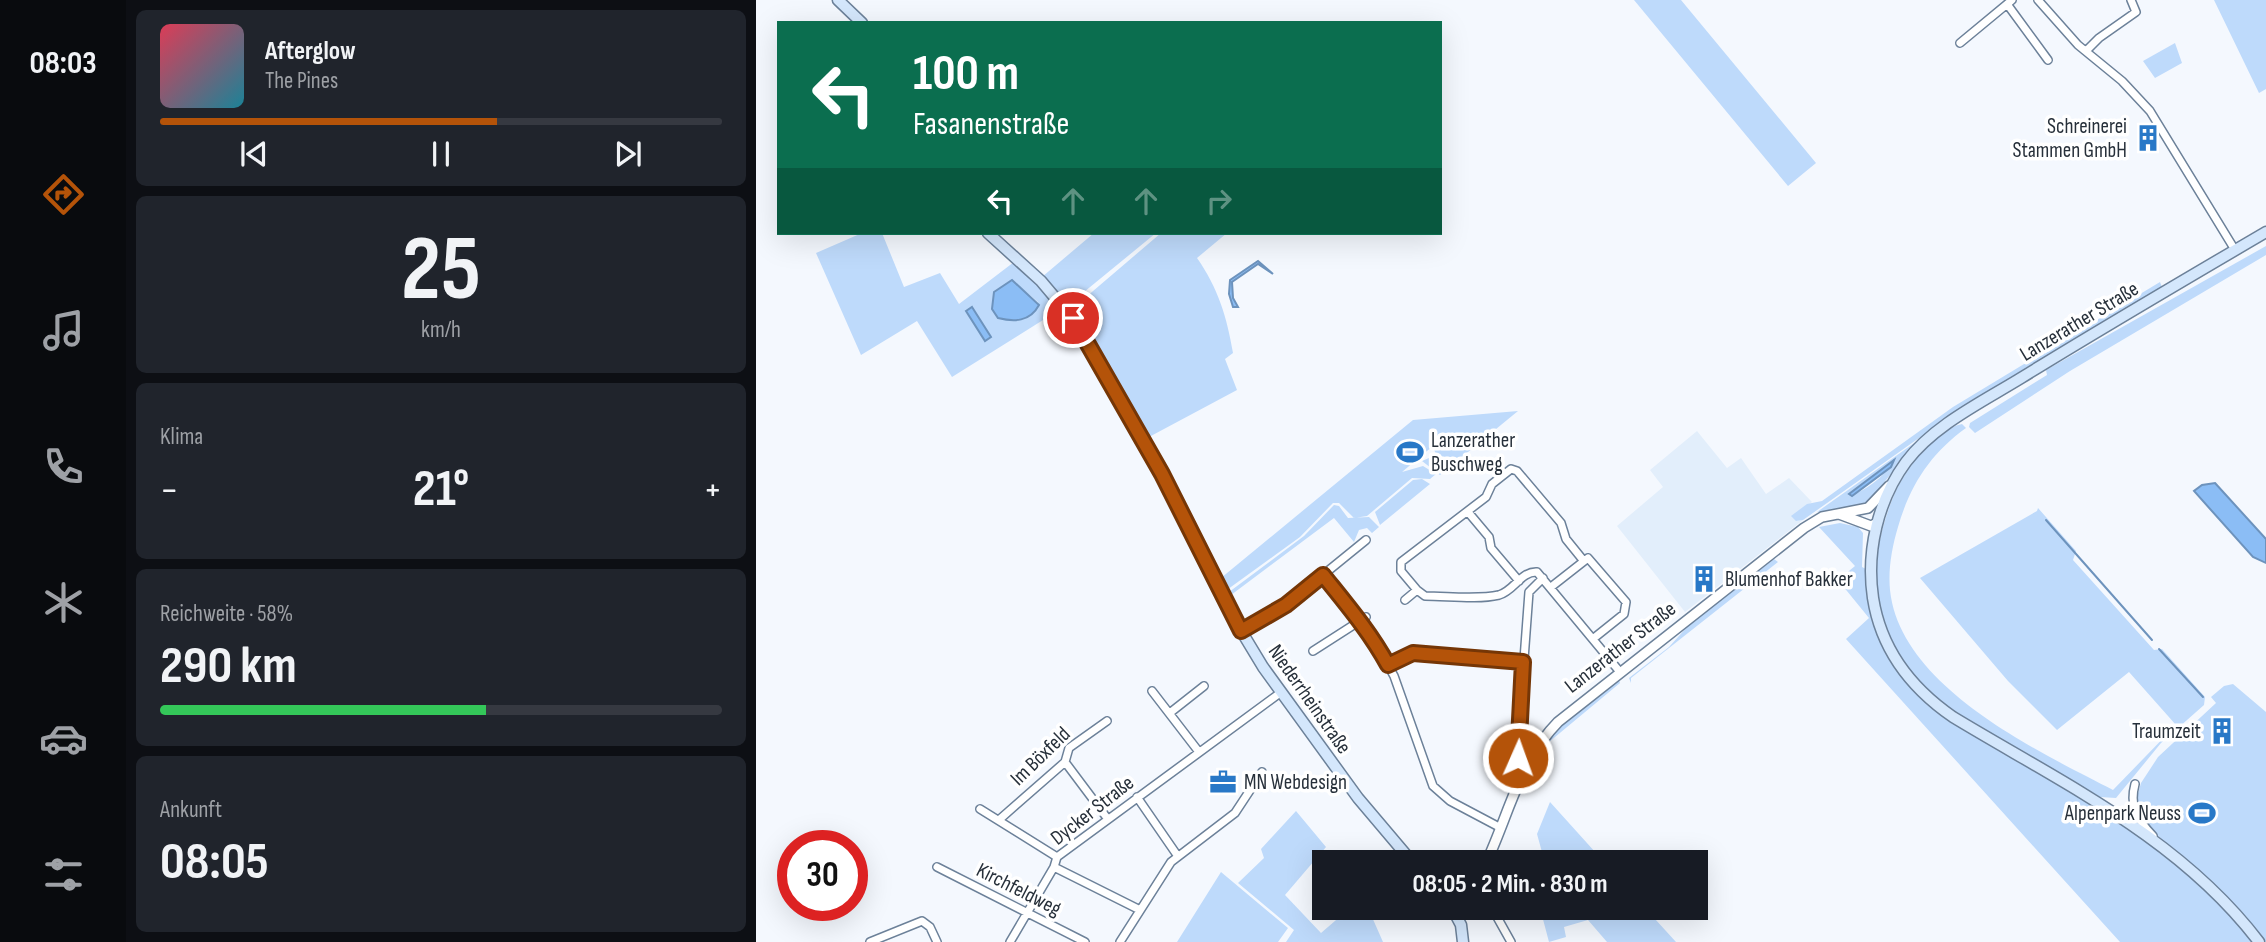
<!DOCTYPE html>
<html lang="de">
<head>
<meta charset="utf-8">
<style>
	:root { --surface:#171b24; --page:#20242c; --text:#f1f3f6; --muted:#9ea1a6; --line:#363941; --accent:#b45309 }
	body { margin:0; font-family:"Sofia Sans Condensed",sans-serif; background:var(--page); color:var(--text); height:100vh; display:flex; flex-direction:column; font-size:26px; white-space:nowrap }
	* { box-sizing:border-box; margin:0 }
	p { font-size:23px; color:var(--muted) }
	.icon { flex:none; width:38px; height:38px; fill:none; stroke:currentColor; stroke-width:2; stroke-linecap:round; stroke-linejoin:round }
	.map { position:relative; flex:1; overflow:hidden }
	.details { display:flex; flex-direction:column; gap:10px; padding:10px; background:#0d0f14; width:630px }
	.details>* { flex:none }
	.banner { position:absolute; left:21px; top:21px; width:665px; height:214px; border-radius:0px; box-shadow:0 7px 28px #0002; background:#0b6e4f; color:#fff; overflow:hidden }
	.speed { position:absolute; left:21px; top:830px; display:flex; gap:14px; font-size:35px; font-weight:700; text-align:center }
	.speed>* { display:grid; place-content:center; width:91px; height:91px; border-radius:50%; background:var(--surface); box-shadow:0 7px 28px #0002; line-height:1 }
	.speed .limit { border:10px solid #d22; background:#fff; color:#111 }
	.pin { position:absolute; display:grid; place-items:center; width:60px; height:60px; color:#fff; margin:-30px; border:4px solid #fff; border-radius:50%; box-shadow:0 2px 7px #0007 }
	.me { position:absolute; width:77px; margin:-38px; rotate:2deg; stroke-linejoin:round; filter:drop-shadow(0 0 5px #0008) }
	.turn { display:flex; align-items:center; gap:24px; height:147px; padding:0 21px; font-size:32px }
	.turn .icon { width:91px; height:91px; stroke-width:2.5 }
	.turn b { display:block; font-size:49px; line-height:60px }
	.lanes { display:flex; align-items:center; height:66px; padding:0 21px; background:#0003; justify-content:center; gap:35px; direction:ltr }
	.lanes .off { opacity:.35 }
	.big { font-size:52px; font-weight:700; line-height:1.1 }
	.details .card { flex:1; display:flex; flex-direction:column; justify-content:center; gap:10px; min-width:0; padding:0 24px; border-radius:10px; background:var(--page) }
	.details .dial { align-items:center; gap:0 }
	.dial b { font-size:91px; line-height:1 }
	.song { display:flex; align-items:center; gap:21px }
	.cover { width:84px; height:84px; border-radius:10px; background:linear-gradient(135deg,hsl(350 70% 55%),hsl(190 70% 35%)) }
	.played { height:7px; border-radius:4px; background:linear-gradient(90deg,var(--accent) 60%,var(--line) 60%) }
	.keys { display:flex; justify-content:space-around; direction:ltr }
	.heat { display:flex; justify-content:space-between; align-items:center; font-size:38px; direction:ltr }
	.charge { height:10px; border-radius:5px; background:linear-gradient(90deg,#34c759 58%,var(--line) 0) }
	.trip { position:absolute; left:556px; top:850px; width:396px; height:70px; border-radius:0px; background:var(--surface); box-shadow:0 7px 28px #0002; font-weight:700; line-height:70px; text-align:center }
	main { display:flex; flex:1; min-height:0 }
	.tabs { display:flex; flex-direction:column; width:126px; justify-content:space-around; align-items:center; background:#090b0e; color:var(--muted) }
	.tabs .icon { width:49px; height:49px }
	.tabs .active { color:var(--accent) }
	.tabs b { font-size:32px; color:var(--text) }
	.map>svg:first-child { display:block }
	.built { fill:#e2eefb }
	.green { fill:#bedafb; fill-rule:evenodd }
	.water { fill:#8bbdf5; stroke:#6d93bd; stroke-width:2 }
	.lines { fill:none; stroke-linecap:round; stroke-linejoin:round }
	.stream { stroke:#6d93bd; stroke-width:2 }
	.minor-casing { stroke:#6c8199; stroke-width:10 }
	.tertiary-casing { stroke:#6c8199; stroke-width:12 }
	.secondary-casing { stroke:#6c8199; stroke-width:13 }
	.minor { stroke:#fff; stroke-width:7 }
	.tertiary { stroke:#fff; stroke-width:9 }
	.secondary { stroke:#d4e7fc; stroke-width:10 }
	.route-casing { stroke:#753606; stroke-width:18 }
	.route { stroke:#b45309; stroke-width:12 }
	.labels { text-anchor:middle; stroke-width:7; stroke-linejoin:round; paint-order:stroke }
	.poi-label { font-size:21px; fill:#27303a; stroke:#fff; text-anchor:end }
	.street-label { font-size:21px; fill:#27303a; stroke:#fff }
</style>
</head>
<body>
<main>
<nav class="tabs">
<b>08:03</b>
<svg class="icon active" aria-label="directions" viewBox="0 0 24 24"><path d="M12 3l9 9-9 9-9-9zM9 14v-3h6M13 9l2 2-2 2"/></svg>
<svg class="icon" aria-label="music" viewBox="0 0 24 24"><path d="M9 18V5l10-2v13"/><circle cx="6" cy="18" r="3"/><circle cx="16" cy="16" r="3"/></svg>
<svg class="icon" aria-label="phone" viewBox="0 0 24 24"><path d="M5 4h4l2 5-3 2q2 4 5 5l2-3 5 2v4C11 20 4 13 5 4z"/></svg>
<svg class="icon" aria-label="climate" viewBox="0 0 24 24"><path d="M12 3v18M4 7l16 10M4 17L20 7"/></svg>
<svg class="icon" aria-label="car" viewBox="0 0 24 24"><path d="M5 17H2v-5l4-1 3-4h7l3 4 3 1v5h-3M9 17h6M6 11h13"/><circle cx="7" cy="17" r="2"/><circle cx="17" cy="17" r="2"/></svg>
<svg class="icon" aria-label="filters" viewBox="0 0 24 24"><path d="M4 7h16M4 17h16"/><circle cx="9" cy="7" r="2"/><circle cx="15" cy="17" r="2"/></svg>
</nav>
<section class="details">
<div class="card">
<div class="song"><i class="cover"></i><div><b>Afterglow</b><p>The Pines</p></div></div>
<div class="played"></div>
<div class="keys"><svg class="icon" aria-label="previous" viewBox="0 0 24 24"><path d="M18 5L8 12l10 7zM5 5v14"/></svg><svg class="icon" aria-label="pause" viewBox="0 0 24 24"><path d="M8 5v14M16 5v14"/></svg><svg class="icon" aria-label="next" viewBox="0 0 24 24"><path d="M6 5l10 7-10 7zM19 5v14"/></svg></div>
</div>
<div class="card dial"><b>25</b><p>km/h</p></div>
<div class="card"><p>Klima</p>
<div class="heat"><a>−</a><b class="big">21°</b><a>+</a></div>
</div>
<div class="card"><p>Reichweite · 58%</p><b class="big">290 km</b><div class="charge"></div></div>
<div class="card"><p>Ankunft</p><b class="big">08:05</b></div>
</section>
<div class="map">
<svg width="1510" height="942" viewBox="0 0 1510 942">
	<rect width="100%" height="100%" fill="#f4f8fe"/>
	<!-- built -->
	<path class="built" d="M941,431l30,37 14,-10 25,36 23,-16 23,24 -11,8 -5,11 7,-1 -118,92 -68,-86 46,-39 -13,-17z"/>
	<!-- green -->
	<path class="green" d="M878,0h47l135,163 -28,23z
		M1458,0h52v89l-7,4z
		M1419,43l7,20 -27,15 -12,-17z
		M106,233h20l22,54 36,-14 19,31 55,-42 25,23 20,25 -107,67 -35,-56 -56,34 -45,-102zM256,280l26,22 1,3 -45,-13z
		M338,233h62l-83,68h-7l-24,-24z
		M405,233h66l-30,25c21,30 30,59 36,95l-8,6 12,31 -88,47 -77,-128z
		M1510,246v9l-196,116 -95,62 -6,-6 1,-4 77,-48 -1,-5z
		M1404,282l2,5 -192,115 -167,118 -7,1 -5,-5 16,-12 15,-3 131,-94z
		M762,411l-78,64 -18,-14 14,-6 -3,-9 -31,26 21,-6 13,8 -6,5 -18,-1 -45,38 -13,2 -15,-15h-6l-33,34 -76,55 -74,-150 71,136 192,-158z
		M1206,424l4,4c-35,25 -56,57 -68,99 -6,20 -10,42 -8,63 10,97 148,161 223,200l63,-65 -47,-53 -72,58 -49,-49 -88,-103 117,-67 1,-3 38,43 -3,9 81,90 8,-1 43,48 -1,8 -43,38 -45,55 -16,-1c-119,-69 -275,-124 -208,-297 10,-26 40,-70 70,-76z
		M1175,431l-25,24 -39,49 -50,8zM1136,461c-5,14 -29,32 -42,34z
		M666,479l8,5 -50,41 -5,-13 38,-32z
		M578,505l5,1 9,12 21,-1 10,10 -7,6 -5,-5 -8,2 -5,12 -20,-24 -107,80 -2,-3 79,-59z
		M1084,523l18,4 5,6 -1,34 4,2 3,31 31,72 124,91 122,77 34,24 50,50 22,28h-132l-274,-303 23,-21 -31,-38 17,-14 -36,-39z
		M1018,559l4,3 -147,116v5l-2,-5 40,-31 19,-21z
		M863,680l1,3 -77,64 6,-13z
		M1477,684l33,28v230l-59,-64 -46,-39 -20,-22 -6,-13 6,-21 17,-26 58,-54 -5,-6 13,-11z
		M794,802l55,61h-60l-8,-29z
		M540,811l30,36 -41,48 36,38 29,-25h18l15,34h-97l8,-12 -56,-47 26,-25 -3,-9z
		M465,872l67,56 -10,14h-101z
		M784,908h105l31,34h-69l-19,-22 -24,7 2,10 -17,5z"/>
	<!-- water -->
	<path class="water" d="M502,261l15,13 -15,-10 -26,18 1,16 5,9h-5l-4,-13 1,-14z
		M256,280l27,25c-9,17 -25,17 -41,13l-6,-9 2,-17z
		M216,307l19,30 -6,4 -19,-30z
		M1138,460l-3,7 -39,29 -3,-2z
		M1459,483l51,56v24l-13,-6 -59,-66 8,-6z"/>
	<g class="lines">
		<!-- stream -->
		<path class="stream" d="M1290,520l106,120
			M1403,649l44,48"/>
		<defs>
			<path id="minor" d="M1282,0l40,45 44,36 28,30 85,139
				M1251,4l41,56
				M1204,43l52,-43
				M1331,50l12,-12 37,-26 -5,-12
				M712,512l21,25 2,11 28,33
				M567,575l31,43 13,10 27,48 39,110 17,15 51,27
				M795,587l37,-29 38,44 -2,12 -30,24
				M661,590l-16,-19v-9l85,-65 6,-13 19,-15 6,2 44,52 5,16 17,21
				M649,600l12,-10 8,6c23,0 52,4 74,-1 15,-4 22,-24 38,-23l83,100
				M485,631l45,-26 80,-65
				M557,651l53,-34
				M632,665l25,-12 110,9
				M396,691l47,61
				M415,712l33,-26
				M309,762l42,56
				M769,764l-7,-6v-18l11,-148 14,-14
				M1379,784c-6,23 2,35 18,52
				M381,797l40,58
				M224,809l77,48
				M244,819l65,-57 4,-14 38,-27
				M181,867l148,75
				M298,867l86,43
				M736,908l19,34
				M114,942l52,-21 8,6 7,15
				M254,942l44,-75 3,-10 223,-164
				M364,942l51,-80 64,-49 27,-41"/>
			<path id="tertiary" d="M1083,514l32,12 6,-3
				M730,863c23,-49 33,-101 72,-141l246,-194 18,-11 46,-9 21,-22"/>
			<path id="secondary" d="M82,0l24,23
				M232,233l53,48 32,38 71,121 87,174 32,53 95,131 55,65
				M696,908l9,17 2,17
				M1503,942c-79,-104 -197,-159 -306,-225 -42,-29 -72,-68 -80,-119 -7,-47 5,-98 33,-136 28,-37 76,-60 115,-84 81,-50 163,-98 245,-146"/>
		</defs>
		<!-- minor casing -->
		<use href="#minor" class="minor-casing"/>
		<!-- tertiary casing -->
		<use href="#tertiary" class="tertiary-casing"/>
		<!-- secondary casing -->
		<use href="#secondary" class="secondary-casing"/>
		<!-- minor -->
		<use href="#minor" class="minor"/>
		<!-- tertiary -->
		<use href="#tertiary" class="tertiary"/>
		<!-- secondary -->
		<use href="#secondary" class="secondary"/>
	</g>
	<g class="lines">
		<defs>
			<path id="route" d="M317,318l89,156 79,157 45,-26 37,-30c24,30 47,57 65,90l25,-12 110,9 -5,96"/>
		</defs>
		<!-- route casing -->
		<use href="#route" class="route-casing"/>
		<!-- route -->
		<use href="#route" class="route"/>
	</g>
	<!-- icons -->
	<defs>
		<symbol id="building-bare" viewBox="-9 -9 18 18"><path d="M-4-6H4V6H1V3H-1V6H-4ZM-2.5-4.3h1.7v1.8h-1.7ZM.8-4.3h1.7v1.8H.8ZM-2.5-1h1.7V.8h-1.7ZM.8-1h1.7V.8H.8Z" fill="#2878c7" stroke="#fff" stroke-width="2.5" paint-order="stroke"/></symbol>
		<symbol id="stadium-bare" viewBox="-9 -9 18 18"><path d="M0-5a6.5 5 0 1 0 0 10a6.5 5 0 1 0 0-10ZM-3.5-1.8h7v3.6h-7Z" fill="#2878c7" stroke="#fff" stroke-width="2.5" paint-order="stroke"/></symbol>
		<symbol id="office-bare" viewBox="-9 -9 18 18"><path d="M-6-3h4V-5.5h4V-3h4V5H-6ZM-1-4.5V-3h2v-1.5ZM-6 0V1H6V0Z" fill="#2878c7" stroke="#fff" stroke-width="2.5" paint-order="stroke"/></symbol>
	</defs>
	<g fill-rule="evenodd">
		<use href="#building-bare" x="1373" y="119" width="38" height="38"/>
		<use href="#stadium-bare" x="635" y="433" width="38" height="38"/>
		<use href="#building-bare" x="929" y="560" width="38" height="38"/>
		<use href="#building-bare" x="1447" y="712" width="38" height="38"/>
		<use href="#office-bare" x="448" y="763" width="38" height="38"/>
		<use href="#stadium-bare" x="1427" y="794" width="38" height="38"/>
	</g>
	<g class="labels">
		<!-- poi labels -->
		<g class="poi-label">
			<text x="1371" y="133">Schreinerei<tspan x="1371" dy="24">Stammen GmbH</tspan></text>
			<text x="675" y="447" text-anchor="start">Lanzerather<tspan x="675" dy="24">Buschweg</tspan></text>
			<text x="969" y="586" text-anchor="start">Blumenhof Bakker</text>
			<text x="1445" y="738">Traumzeit</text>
			<text x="488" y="789" text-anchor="start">MN Webdesign</text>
			<text x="1425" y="820">Alpenpark Neuss</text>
		</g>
		<!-- street labels -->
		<g class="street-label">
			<text transform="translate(1323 321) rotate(-31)" y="7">Lanzerather Straße</text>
			<text transform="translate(864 647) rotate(-38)" y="7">Lanzerather Straße</text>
			<text transform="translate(554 699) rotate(55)" y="7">Niederrheinstraße</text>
			<text transform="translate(284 756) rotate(-44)" y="7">Im Böxfeld</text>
			<text transform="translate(336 810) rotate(-38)" y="7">Dycker Straße</text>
			<text transform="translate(263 889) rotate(27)" y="7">Kirchfeldweg</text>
		</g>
	</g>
</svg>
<div class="speed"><div class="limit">30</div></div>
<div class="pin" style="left:317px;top:318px;background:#d93025"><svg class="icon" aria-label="arrive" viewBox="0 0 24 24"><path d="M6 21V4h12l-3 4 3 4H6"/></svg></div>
<svg class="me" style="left:762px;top:758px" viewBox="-20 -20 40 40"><circle r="17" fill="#b45309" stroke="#fff" stroke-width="3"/><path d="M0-11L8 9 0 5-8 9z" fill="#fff"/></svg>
<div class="trip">08:05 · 2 Min. · 830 m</div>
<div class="banner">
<div class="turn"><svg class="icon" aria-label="left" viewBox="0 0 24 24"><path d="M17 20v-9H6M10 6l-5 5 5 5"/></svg><div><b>100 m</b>Fasanenstraße</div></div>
<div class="lanes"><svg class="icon" aria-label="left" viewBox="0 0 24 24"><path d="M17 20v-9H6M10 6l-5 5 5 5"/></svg><svg class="icon off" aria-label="ahead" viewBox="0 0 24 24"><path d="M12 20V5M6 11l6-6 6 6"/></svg><svg class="icon off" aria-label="ahead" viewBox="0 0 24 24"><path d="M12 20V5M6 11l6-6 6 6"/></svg><svg class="icon off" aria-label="right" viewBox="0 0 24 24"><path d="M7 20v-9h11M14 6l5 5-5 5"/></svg></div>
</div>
</div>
</main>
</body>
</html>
